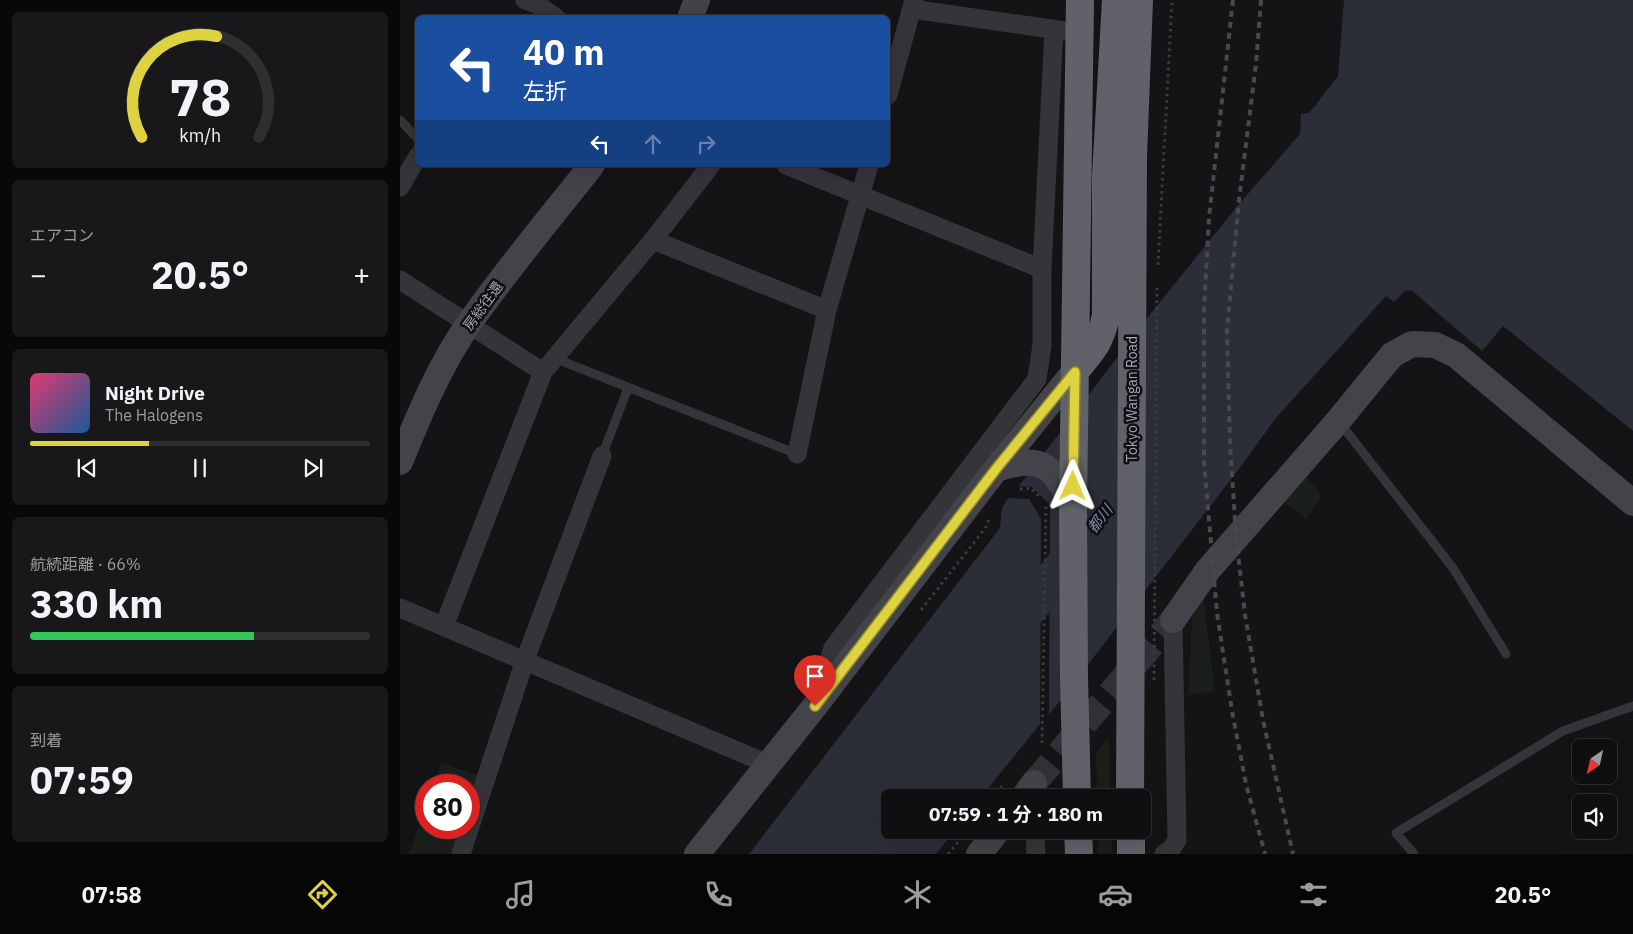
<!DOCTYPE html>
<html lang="ja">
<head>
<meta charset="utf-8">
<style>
	:root { --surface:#0f0e10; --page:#181719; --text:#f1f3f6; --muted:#9b9c9f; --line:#2f2e30; --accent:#dfd241 }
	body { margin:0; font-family:"IBM Plex Sans","Noto Sans JP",sans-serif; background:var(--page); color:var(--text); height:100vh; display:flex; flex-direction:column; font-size:19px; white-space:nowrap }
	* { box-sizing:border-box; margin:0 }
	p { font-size:16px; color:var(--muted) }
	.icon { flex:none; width:28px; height:28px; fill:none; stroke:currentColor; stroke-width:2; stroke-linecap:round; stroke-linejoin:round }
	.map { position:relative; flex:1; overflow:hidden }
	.panel { display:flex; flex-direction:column; gap:12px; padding:12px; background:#080809; width:400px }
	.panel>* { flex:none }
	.banner { position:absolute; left:15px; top:15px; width:475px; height:152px; border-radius:8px; box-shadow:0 5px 20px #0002,0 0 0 1px var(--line); background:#1a4fa0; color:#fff; overflow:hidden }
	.needle { width:32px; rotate:214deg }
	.controls { position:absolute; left:1172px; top:739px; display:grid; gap:10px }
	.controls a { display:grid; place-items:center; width:45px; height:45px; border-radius:8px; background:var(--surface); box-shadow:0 5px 20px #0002,0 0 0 1px var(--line); font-size:25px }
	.speed { position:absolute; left:15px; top:774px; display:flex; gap:10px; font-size:25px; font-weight:700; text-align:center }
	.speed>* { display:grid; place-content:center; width:65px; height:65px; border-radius:50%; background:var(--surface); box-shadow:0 5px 20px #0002,0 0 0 1px var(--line); line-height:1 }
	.speed .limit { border:8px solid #d22; background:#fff; color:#111 }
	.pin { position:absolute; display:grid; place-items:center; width:42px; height:42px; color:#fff; margin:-51px -21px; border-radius:50% 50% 50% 0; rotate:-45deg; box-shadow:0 0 5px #0007 }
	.pin .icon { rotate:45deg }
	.me { position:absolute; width:55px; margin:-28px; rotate:1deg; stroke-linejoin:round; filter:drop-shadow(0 0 4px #0008) }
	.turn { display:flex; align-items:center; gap:18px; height:105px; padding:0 25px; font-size:22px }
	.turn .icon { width:65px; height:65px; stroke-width:2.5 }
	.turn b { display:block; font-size:35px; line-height:42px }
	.lanes { display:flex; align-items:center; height:48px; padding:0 25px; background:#0003; justify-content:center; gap:25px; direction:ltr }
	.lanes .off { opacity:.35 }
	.big { font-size:38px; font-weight:700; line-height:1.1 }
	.panel .card { flex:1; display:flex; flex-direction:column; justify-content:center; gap:8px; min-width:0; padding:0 18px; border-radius:8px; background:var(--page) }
	.panel .dial { align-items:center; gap:0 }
	.dial svg { height:130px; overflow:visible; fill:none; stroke:var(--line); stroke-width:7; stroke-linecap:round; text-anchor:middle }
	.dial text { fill:var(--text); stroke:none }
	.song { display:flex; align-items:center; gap:15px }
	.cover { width:60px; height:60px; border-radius:8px; background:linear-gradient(135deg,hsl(340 70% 55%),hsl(210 70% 35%)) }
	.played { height:5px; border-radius:2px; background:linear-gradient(90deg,var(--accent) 35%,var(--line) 35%) }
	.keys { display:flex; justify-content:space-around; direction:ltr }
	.heat { display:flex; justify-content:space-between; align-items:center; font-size:28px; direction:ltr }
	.charge { height:8px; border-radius:4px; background:linear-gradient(90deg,#34c759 66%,var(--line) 0) }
	.trip { position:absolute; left:481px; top:789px; width:270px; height:50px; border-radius:8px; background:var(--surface); box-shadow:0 5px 20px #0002,0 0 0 1px var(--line); font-weight:700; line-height:50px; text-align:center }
	.menu { display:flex; height:80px; justify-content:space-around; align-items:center; background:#060606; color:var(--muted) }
	.menu .icon { width:35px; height:35px }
	.menu .current { color:var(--accent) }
	.menu b { font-size:22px; color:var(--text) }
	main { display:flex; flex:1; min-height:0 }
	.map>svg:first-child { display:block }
	.green { fill:#1a1f1c }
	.water { fill:#2b2e37 }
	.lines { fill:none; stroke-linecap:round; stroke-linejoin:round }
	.river { stroke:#2b2e37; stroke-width:36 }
	.secondary-tunnel { stroke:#313135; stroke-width:26; stroke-dasharray:26 13; stroke-linecap:butt }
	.path { stroke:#3b3b40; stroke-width:3; stroke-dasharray:2.5 4; stroke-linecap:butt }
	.lane { stroke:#353539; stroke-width:9 }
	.street { stroke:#353539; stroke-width:19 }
	.secondary { stroke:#434349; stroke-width:26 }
	.highway { stroke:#61616a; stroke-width:28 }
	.rail { stroke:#48484e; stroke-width:4; stroke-dasharray:6 5; stroke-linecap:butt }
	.path-bridge { stroke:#3b3b40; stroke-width:3; stroke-dasharray:2.5 4; stroke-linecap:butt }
	.route-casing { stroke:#91882a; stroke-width:12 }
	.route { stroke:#dfd241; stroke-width:9 }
	.labels { text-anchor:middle; stroke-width:5; stroke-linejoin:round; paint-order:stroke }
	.street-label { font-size:14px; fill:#a6a7b4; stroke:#0f0e10 }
	.water-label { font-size:15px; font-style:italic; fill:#808cac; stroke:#0f0e10 }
</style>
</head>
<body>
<main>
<section class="panel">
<div class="card dial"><svg viewBox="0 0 100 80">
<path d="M14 69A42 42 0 1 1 86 69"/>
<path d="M14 69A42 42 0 0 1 60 7" stroke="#dfd241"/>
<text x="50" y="56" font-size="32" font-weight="700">78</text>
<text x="50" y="72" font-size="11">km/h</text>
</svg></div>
<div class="card"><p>エアコン</p>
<div class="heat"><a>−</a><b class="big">20.5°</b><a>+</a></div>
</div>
<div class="card">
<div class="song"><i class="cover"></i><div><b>Night Drive</b><p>The Halogens</p></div></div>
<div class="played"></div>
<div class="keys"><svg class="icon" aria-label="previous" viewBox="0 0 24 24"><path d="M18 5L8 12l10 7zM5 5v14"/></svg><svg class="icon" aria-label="pause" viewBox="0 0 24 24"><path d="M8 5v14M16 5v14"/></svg><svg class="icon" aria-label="next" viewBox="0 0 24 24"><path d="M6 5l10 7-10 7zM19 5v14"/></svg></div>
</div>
<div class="card"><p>航続距離 · 66%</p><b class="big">330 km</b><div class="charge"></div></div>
<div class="card"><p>到着</p><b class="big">07:59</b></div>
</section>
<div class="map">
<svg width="1233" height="854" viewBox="0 0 1233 854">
	<rect width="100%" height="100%" fill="#141315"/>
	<!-- green -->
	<path class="green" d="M904,474l18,22 -16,23 -23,-18z
		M803,595l12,96 -27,4 4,-77z
		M709,738l2,59h-14l-1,-45z
		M41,763l38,12 -10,29v-19h-36z
		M26,805v23h35l-9,26h-43z
		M698,830h14v24h-14z"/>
	<!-- water -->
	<path class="water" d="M944,0h289v431l-130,-105 -21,25 -71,-61 -6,1 -11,11 -8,-6 -111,123 -36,50 -190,246 1,-210 -18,-18 -13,-1 133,-174 87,-108 61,-70 1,-20 7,-1 6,-6 24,-31z
		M608,498l21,1 12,20 -1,205 -59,73 -91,1v32h65l-19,24h-187l251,-326 2,-20z"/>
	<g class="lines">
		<!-- river -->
		<path class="river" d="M611,632l69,-88"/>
		<!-- secondary-tunnel -->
		<path class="secondary-tunnel" d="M634,783l139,-163"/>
		<!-- path -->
		<path class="path" d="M758,265l14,-265
			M620,489l11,-1 10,11
			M521,610l65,-83 3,-8
			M642,743l4,-237
			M593,798l9,-12
			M548,854l10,-12"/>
		<!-- lane -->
		<path class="lane" d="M0,120l18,19
			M154,358l243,96
			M940,423l113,145 53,86
			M202,456l26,-68
			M1014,854l-18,-21 167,-102 70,-25"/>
		<!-- street -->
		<path class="street" d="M125,0l12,4 19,14
			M512,9l153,22
			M488,95l26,-95
			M386,165l256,104
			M0,187l18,-31
			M253,240l174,70
			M0,280l143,92
			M397,454l30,-144 42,-145
			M0,608l368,156
			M44,626l99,-254 110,-132 58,-75
			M418,694l15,-46 204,-269 5,-34v-76l12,-240
			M635,830l1,24
			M61,854l64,-194 77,-204
			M764,854l7,-5 6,-9 -4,-220"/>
		<!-- secondary -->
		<path class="secondary" d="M290,18l7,-18
			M0,462c19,-47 40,-98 70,-140 38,-54 81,-105 122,-157
			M596,469c47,-15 56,-4 77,37
			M773,620l35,-50 130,-149 54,-66 20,-11 23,1 21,10 177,148
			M623,798l11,-15
			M297,854l118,-148 181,-237 79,-98
			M579,854l19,-24"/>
		<!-- highway -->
		<path class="highway" d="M675,371c17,-20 26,-29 31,-56v-139l10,-176
			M677,798l-3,-120 -1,-172 7,-506
			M730,798l3,-642 6,-156
			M678,830l1,24
			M731,830v24"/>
		<!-- rail -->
		<path class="rail" d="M833,0l-24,218 -5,90v154l13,151 15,98 14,73 19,70
			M861,0l-5,64 -17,136 -12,130 3,114 6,91 9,80 18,105 30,134"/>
		<!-- path-bridge -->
		<path class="path-bridge" d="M754,680l3,-392"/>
	</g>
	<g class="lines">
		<defs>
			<path id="route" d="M415,706l181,-237 79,-97 -2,114"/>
		</defs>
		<!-- route casing -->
		<use href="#route" class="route-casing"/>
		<!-- route -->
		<use href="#route" class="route"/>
	</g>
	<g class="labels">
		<!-- street labels -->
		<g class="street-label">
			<text transform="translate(83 306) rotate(-54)" y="5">房総往還</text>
			<text transform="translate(732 399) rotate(-90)" y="5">Tokyo Wangan Road</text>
		</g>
		<!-- water labels -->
		<g class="water-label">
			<text transform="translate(700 519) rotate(-52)" y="5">都川</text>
		</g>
	</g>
</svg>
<div class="controls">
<a><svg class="needle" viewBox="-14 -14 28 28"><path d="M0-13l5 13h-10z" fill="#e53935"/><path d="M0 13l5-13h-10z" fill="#9b9c9f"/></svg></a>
<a><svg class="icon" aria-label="sound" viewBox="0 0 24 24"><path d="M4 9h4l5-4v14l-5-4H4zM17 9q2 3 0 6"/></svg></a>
</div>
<div class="speed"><div class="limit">80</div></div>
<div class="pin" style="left:415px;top:706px;background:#d93025"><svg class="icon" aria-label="arrive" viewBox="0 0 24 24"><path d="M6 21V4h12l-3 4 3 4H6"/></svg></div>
<svg class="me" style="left:673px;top:486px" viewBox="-20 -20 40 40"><path d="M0-17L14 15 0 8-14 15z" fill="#dfd241" stroke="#fff" stroke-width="4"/></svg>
<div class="trip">07:59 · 1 分 · 180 m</div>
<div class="banner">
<div class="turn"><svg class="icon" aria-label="left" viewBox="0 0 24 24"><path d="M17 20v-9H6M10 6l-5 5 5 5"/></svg><div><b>40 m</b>左折</div></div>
<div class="lanes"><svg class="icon" aria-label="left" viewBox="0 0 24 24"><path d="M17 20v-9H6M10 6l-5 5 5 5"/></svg><svg class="icon off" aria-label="ahead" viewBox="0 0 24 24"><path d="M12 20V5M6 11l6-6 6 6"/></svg><svg class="icon off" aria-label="right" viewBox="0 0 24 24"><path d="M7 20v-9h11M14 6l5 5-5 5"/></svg></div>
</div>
</div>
</main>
<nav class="menu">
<b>07:58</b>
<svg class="icon current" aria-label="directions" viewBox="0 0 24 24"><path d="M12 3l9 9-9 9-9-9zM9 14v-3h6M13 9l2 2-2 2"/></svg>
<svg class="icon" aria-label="music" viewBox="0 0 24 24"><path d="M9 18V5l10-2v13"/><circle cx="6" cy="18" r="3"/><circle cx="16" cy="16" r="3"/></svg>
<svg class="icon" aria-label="phone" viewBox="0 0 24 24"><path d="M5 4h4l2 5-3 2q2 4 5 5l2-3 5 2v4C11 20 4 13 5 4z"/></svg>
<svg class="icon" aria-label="climate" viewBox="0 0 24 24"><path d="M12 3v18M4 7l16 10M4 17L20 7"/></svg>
<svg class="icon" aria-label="car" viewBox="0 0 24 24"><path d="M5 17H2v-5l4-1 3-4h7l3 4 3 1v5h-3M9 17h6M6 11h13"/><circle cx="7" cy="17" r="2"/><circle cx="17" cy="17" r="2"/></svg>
<svg class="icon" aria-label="filters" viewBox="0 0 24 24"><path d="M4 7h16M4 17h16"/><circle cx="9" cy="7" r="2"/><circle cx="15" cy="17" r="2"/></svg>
<b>20.5°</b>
</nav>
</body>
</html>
